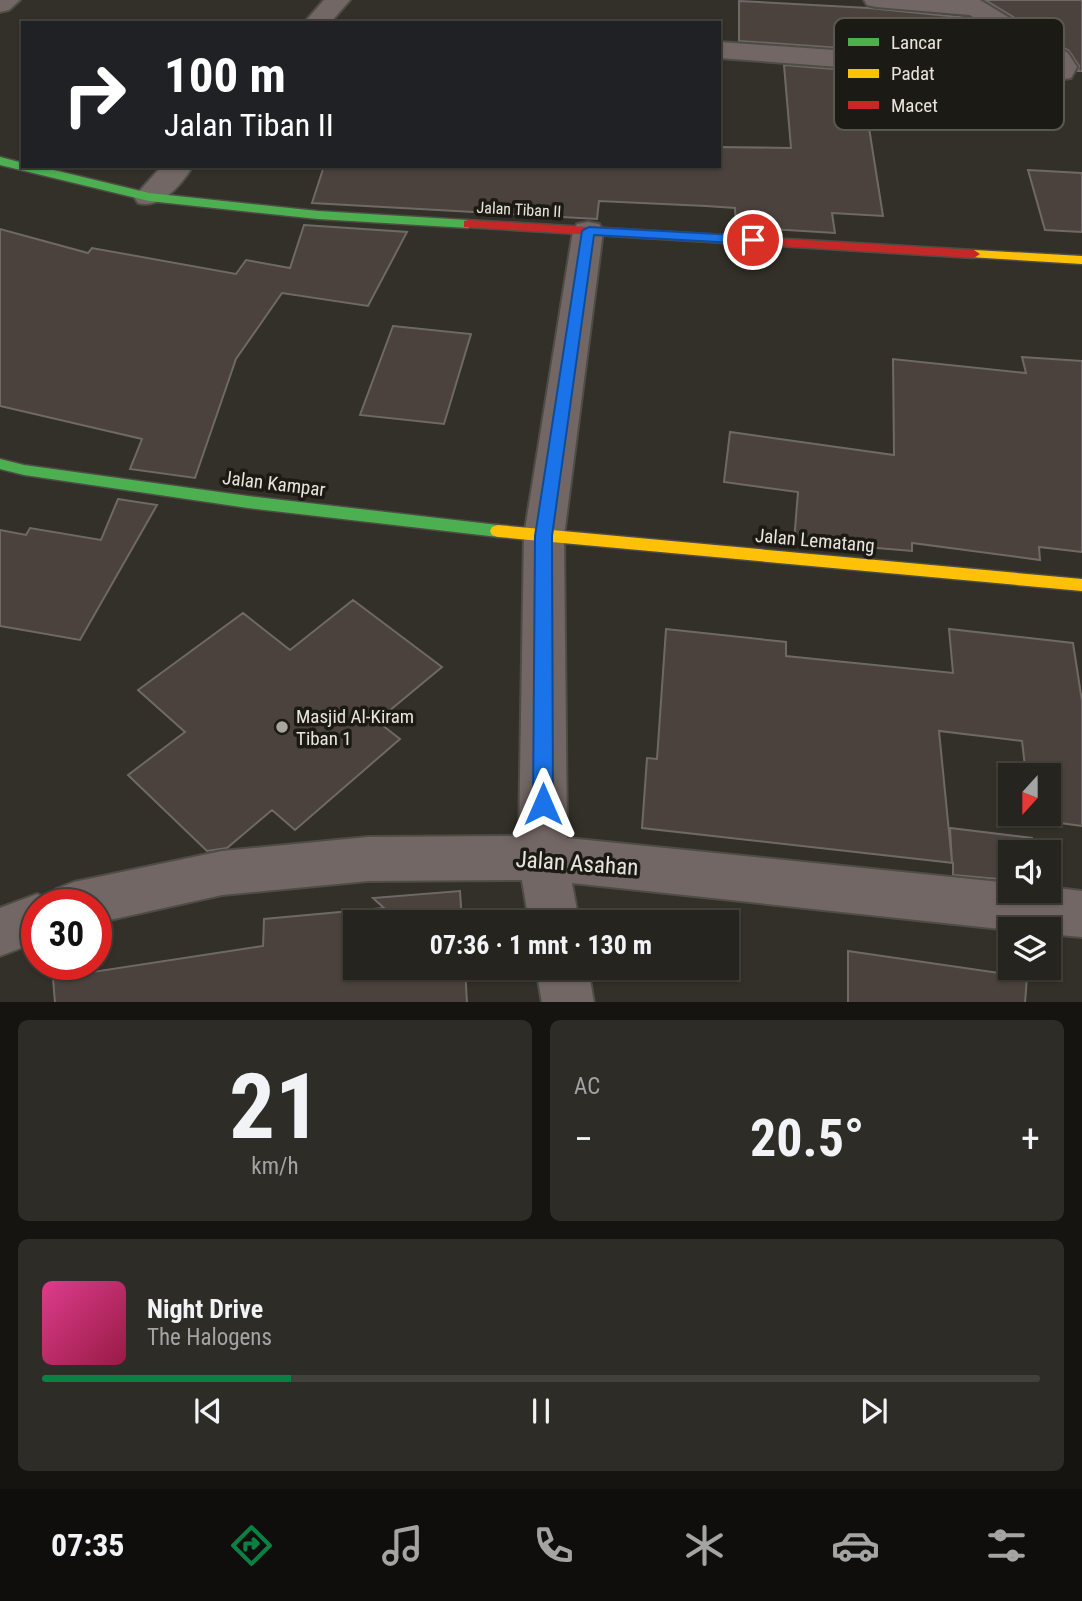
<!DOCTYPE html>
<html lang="id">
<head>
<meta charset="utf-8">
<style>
	:root { --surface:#26241e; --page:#2e2c27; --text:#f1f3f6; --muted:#a4a4a4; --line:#42413c; --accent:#0b8043 }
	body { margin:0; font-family:"Roboto Condensed",sans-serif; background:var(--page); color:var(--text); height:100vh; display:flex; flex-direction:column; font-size:26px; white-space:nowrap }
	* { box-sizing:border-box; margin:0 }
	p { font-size:23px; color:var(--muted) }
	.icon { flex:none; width:38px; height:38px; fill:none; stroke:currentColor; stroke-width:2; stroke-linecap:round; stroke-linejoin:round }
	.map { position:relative; height:1002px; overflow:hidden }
	.panel { display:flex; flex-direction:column; gap:18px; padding:18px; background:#151410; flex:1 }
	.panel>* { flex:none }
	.guide { position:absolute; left:21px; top:21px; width:700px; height:147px; border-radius:0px; box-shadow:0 2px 5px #0004,0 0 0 2px var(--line); background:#202124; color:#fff; overflow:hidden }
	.needle { width:46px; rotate:201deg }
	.controls { position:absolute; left:998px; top:763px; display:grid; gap:14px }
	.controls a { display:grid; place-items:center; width:63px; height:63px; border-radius:0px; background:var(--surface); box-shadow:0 2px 5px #0004,0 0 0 2px var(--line); font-size:35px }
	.speed { position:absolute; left:21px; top:889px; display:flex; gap:14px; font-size:35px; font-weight:700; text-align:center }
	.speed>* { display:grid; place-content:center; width:91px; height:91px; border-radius:50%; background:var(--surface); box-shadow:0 2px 5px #0004,0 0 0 2px var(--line); line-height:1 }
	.speed .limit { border:10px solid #d22; background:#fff; color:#111 }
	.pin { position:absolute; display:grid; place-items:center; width:60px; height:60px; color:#fff; margin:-30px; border:4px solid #fff; border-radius:50%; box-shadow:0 2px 7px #0007 }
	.me { position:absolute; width:77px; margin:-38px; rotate:0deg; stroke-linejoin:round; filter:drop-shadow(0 0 5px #0008) }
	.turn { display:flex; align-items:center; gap:24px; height:147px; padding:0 28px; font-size:32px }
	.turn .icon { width:91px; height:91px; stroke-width:2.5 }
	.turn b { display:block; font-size:49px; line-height:60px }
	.big { font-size:52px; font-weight:700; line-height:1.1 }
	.panel .widget { flex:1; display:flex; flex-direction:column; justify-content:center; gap:10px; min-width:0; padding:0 24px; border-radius:10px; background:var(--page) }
	.panel .dial { align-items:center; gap:0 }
	.dial b { font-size:91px; line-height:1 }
	.song { display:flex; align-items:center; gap:21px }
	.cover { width:84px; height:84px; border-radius:10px; background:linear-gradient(135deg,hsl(330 70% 55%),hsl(340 70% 35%)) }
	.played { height:7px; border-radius:4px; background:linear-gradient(90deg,var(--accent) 25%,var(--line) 25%) }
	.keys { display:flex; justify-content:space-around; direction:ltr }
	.heat { display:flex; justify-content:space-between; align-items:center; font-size:38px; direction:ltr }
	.panel .tiles { flex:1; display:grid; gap:18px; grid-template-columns:1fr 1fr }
	.widget:last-child { grid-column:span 2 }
	.trip { position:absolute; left:343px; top:910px; width:396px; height:70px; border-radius:0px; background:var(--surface); box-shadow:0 2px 5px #0004,0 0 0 2px var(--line); font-weight:700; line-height:70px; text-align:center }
	.tabs { display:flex; height:112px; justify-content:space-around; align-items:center; background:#0f0e0c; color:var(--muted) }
	.tabs .icon { width:49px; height:49px }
	.tabs .on { color:var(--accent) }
	.tabs b { font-size:32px; color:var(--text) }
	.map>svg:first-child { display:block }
	.building { fill:#4c423d; stroke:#6e6966; stroke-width:2 }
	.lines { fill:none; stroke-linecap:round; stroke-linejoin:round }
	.street-casing { stroke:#4e4c46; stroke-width:4 }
	.fast-casing { stroke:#4e4c46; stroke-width:3 }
	.slow-casing { stroke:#4e4c46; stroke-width:3 }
	.jam-casing { stroke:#4e4c46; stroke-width:3 }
	.street { fill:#736765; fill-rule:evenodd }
	.fast { fill:#4caf50; fill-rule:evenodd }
	.slow { fill:#ffc107; fill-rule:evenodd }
	.jam { fill:#c62828; fill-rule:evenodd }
	.route { fill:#1a73e8; stroke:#114b97; stroke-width:2 }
	.poi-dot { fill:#a8a69e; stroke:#1b1a14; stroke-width:2.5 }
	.labels { text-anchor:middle; stroke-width:7; stroke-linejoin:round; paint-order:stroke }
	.far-street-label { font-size:16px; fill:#e7e5dd; stroke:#1b1a14 }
	.street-label { font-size:19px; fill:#e7e5dd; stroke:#1b1a14 }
	.poi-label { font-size:19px; fill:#e7e5dd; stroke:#1b1a14; text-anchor:start }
	.near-street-label { font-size:23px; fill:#e7e5dd; stroke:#1b1a14 }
	.key { fill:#1b1a14; stroke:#585750; stroke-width:2 }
	.key-label { font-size:19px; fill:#e7e5dd }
</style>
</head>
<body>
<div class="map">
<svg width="1082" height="1003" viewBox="0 0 1082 1003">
	<rect width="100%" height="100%" fill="#323028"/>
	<!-- building -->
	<path class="building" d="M985,0h97v71h-4l1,-5 -10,-15z
		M739,1l130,7 100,10 71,44 -301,-21z
		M784,65l76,6 23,145 -51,-3 3,20 -99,-6 -1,-19 -29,-2 -107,-5 -2,18 -285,-16 12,-37h395v-19l72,1z
		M1028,170l54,3v59l-37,-2z
		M304,225l103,7 -39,74 -86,-13 -46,66 -41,119 -65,-9 12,-30 -142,-33v-177l88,24 4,-5 144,26 10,-14 44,8z
		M393,326l78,8 -27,90 -84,-9z
		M1022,357l60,4v191l-43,-5 1,13 -128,-17v8l-118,-10 4,-49 -74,-10 6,-50 164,23 -1,-96 133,14z
		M118,499l39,6 -77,135 -80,-14v-96l26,5 4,-7 71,12z
		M353,600l89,67 -65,54 23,18 -105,91 -23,-20 -45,38 -20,3 -79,-76 57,-43 -47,-42 105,-77 47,37z
		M666,629l120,13v14l167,17 -4,-44 124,14 9,58v125l-51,-7 -1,-5h18v-39h-22l-4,-34 -83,-10 13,131 -2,-34 82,10 2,14h-24v28l-57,-5v-12l-311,-35 5,-70 10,1z
		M460,891l2,31h-107v46h110l2,35h-412l-2,-25 210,-32 1,-27 120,-11 -11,-10z
		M848,951l179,26 -2,26h-177z"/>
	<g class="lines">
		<defs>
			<path id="street" d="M0,0h20l-11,10 -9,2z
				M324,0h26l-20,23h-26z
				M864,0h116l88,53 9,14 -6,11 -28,4 -324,-24v-16l331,23 -80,-50 -94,-8 -9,-2z
				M162,166h31c-12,19 -31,43 -55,37l-4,-6z
				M588,222l11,2 4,7 -39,305 3,302 443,45v8h38v-4l34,4v46l-34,-3v-5l-38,1 -438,-47 7,39h-50l-7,-42 -154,1 -146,14 -126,28v-18h-59v37l-37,14v-48l37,-14 14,6 5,-11 18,-7 148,-31 146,-14 151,-1 5,-300 49,-305 4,-7z
				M536,968h52l6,35h-52z"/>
			<path id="fast" d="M0,157l23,6v3h14l112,27 169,18 150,9 6,4 -6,4 -150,-9 -169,-18 -149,-36z
				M0,459l24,6 224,31 250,29 6,2 2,4 -2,4 -6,2 -250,-29 -224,-33 -24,-6z"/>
			<path id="slow" d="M974,250l108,6v8l-113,-7 -1,-3z
				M498,525l584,54v12l-584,-54 -6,-2 -2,-4 2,-4z"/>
			<path id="jam" d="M468,220l506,30 6,4 -6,4 -510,-31v-6z"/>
		</defs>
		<!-- street casing -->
		<use href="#street" class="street-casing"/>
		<!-- fast casing -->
		<use href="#fast" class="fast-casing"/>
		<!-- slow casing -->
		<use href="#slow" class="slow-casing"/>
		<!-- jam casing -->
		<use href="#jam" class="jam-casing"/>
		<!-- street -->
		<use href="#street" class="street"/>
		<!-- fast -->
		<use href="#fast" class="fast"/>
		<!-- slow -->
		<use href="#slow" class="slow"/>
		<!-- jam -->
		<use href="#jam" class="jam"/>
	</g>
	<!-- route -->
	<path class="route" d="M589,227l164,9 6,4 -6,4 -159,-9 -42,301 1,268 -3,6 -7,2 -7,-2 -3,-6 2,-268 47,-305z"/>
	<!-- markers -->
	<circle class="poi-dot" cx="282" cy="727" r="7"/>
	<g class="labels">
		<!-- far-street labels -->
		<g class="far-street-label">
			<text transform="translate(519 209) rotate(3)" y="6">Jalan Tiban II</text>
		</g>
		<!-- street labels -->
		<g class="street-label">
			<text transform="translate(274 483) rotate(7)" y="7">Jalan Kampar</text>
			<text transform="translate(815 540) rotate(5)" y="7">Jalan Lematang</text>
		</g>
		<!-- poi labels -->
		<g class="poi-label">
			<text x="296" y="723">Masjid Al-Kiram<tspan x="296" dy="22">Tiban 1</tspan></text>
		</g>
		<!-- near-street labels -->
		<g class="near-street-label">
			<text transform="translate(577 863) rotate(4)" y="8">Jalan Asahan</text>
		</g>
	</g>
	<!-- legend -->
	<rect x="834" y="18" width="230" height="112" rx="10" class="key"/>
	<rect x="848" y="38" width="31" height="8" fill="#4caf50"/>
	<rect x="848" y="69" width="31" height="9" fill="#ffc107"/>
	<rect x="848" y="101" width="31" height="8" fill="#c62828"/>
	<g class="key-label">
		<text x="891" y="49">Lancar</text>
		<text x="891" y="80">Padat</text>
		<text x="891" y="112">Macet</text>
	</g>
</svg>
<div class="controls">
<a><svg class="needle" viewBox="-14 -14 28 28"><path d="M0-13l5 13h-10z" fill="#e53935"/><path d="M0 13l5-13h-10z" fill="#a4a4a4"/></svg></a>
<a><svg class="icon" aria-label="sound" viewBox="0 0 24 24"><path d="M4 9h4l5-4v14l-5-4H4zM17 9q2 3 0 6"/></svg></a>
<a><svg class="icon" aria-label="layers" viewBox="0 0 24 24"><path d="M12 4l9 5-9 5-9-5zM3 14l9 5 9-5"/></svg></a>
</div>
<div class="speed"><div class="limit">30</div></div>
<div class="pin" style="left:753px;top:240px;background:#d93025"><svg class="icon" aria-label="arrive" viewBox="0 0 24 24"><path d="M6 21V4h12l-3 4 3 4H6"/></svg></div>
<svg class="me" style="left:543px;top:804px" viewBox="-20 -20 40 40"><path d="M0-17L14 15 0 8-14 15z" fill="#1a73e8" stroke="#fff" stroke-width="4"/></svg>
<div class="trip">07:36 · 1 mnt · 130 m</div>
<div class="guide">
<div class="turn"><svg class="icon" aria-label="right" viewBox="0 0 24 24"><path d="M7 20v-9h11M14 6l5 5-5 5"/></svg><div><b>100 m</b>Jalan Tiban II</div></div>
</div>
</div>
<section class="panel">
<div class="tiles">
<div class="widget dial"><b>21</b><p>km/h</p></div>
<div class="widget"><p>AC</p>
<div class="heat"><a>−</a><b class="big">20.5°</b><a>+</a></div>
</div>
<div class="widget">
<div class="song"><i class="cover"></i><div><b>Night Drive</b><p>The Halogens</p></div></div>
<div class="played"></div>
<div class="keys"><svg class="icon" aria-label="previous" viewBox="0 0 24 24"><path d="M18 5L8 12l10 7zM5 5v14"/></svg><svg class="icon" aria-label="pause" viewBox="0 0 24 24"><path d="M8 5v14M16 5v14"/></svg><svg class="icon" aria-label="next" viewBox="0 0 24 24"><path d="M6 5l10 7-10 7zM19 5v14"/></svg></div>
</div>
</div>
</section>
<nav class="tabs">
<b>07:35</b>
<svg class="icon on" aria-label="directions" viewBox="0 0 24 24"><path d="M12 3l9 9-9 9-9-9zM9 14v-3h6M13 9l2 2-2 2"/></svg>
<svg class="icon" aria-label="music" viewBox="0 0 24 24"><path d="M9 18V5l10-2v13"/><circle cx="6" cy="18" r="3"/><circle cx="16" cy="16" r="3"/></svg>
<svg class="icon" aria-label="phone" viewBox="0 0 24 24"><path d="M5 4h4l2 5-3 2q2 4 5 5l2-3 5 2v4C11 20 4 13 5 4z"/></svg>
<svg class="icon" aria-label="climate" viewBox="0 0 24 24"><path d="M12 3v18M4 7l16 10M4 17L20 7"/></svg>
<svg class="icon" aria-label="car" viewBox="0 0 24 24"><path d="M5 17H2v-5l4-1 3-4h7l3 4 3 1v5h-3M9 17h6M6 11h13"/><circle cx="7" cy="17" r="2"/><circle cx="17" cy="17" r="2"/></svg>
<svg class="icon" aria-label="filters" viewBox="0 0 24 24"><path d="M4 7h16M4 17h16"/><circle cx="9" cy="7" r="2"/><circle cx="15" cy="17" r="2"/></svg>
</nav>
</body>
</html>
